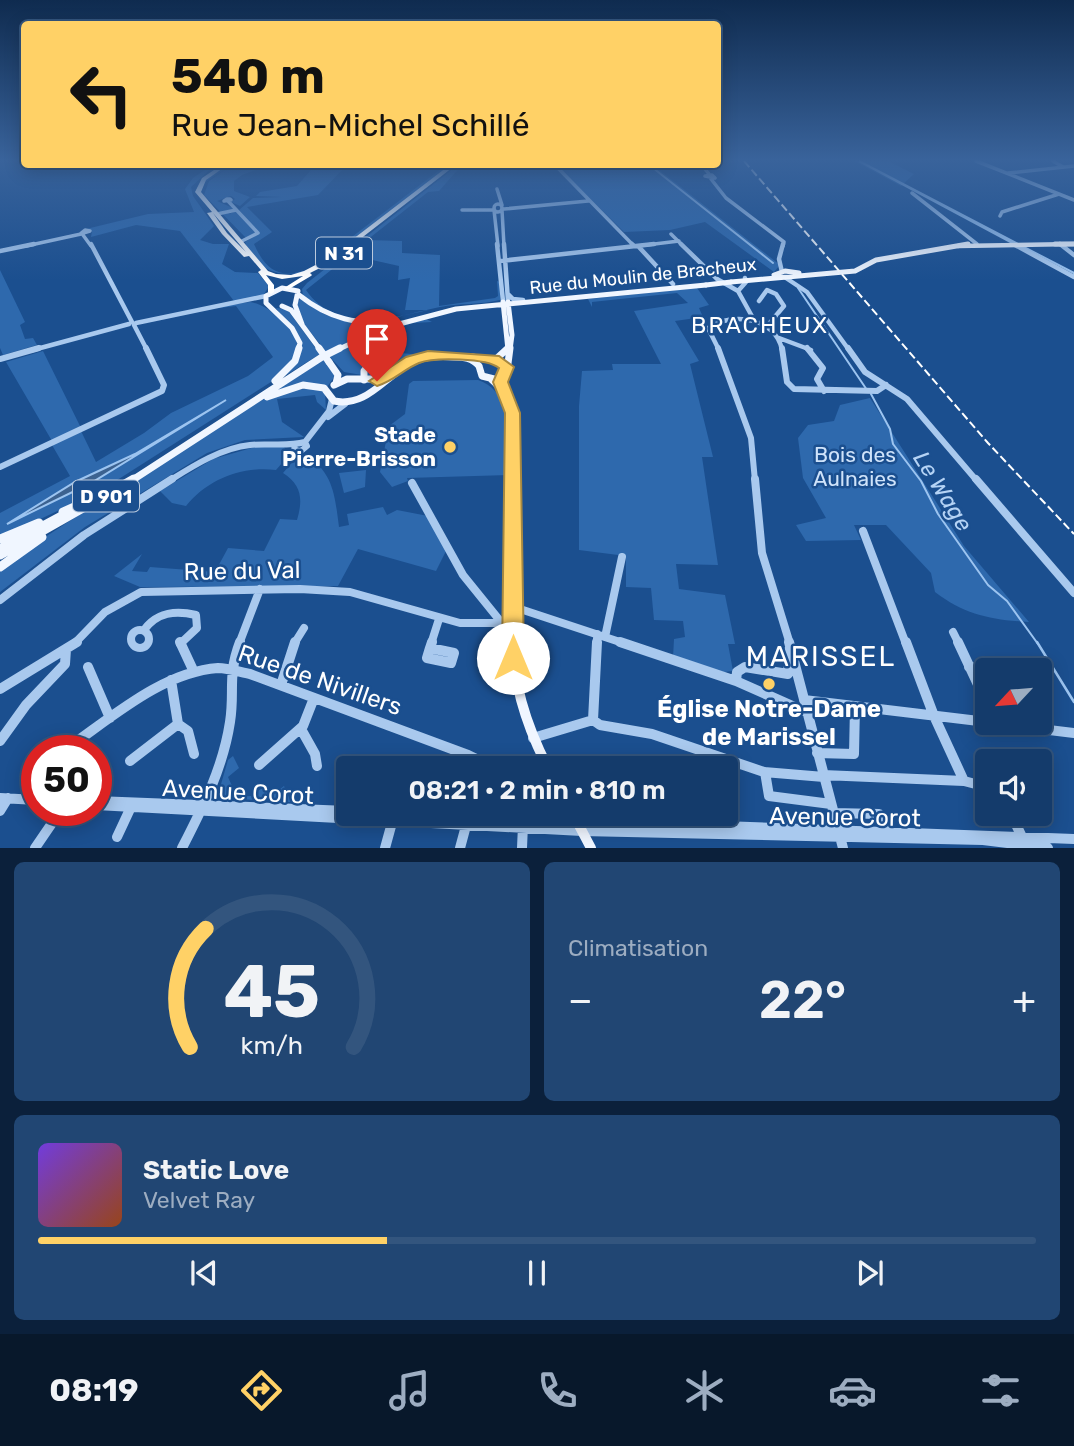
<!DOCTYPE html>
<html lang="fr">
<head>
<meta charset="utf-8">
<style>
	:root { --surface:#143b6b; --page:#214673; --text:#f1f3f6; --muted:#9dadc1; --line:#33557e; --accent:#ffd166 }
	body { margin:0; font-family:Rubik,sans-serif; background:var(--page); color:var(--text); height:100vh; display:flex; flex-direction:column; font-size:26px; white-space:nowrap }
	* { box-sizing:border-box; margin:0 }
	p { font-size:23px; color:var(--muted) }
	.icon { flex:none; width:38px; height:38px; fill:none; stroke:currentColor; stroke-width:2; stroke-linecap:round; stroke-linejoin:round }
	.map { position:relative; height:848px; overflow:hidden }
	.details { display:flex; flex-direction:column; gap:14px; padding:14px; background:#0b203b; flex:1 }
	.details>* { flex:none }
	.guide { position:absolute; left:21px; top:21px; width:700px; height:147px; border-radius:7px; box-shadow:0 4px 18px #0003,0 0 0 2px var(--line); background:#ffd166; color:#111; overflow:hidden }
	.needle { width:46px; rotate:244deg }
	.tools { position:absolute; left:975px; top:658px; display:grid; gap:14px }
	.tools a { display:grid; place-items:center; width:77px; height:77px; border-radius:7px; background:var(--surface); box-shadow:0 4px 18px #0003,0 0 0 2px var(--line); font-size:35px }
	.speed { position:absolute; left:21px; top:735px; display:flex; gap:14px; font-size:35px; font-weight:700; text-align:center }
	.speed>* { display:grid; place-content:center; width:91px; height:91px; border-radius:50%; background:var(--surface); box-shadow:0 4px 18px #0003,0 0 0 2px var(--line); line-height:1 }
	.speed .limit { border:10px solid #d22; background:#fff; color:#111 }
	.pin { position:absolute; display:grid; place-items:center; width:60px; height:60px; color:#fff; margin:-72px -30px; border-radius:50% 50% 50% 0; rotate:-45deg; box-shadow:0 0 7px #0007 }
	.pin .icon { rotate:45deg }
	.me { position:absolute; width:77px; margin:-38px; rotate:0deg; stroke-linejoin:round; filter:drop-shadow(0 0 5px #0008) }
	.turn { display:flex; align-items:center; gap:24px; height:147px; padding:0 35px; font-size:32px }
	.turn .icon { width:91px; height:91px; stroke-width:2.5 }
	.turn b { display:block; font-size:49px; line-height:60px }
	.big { font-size:52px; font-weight:600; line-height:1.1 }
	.details .card { flex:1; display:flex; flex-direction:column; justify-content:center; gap:10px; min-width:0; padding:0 24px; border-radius:10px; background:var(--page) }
	.details .dial { align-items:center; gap:0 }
	.dial svg { height:182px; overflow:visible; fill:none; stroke:var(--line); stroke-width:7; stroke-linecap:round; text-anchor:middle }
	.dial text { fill:var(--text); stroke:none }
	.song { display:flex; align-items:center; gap:21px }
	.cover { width:84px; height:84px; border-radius:10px; background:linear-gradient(135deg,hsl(260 70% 55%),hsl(20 70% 35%)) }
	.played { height:7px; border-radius:4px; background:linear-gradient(90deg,var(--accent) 35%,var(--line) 35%) }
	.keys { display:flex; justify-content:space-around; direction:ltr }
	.heat { display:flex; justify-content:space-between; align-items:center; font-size:38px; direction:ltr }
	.details .tiles { flex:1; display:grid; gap:14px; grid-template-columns:1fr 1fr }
	.card:last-child { grid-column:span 2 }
	.trip { position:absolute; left:336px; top:756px; width:402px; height:70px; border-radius:7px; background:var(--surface); box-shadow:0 4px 18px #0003,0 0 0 2px var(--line); font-weight:600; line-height:70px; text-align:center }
	.tab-bar { display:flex; height:112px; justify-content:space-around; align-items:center; background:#08182b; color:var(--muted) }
	.tab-bar .icon { width:49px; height:49px }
	.tab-bar .on { color:var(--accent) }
	.tab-bar b { font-size:32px; color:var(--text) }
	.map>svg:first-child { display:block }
	.green { fill:#2e69ad; fill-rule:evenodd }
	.water { fill:#3c6290; stroke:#9cc4f0; stroke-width:2 }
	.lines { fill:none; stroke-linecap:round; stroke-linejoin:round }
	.stream-far1 { stroke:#9cc4f0; stroke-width:2 }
	.stream { stroke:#9cc4f0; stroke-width:2.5 }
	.minor-far4 { stroke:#a9c9ee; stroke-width:3.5 }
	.minor-far3 { stroke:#a9c9ee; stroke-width:4.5 }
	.minor-far2 { stroke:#a9c9ee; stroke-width:6 }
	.minor-far1 { stroke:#a9c9ee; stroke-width:8 }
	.minor { stroke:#a9c9ee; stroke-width:10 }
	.major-far4 { stroke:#f0f6ff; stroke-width:4.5 }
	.major-far3 { stroke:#f0f6ff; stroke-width:5 }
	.major-far2 { stroke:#f0f6ff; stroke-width:7 }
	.major-far1 { stroke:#f0f6ff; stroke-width:9 }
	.major { stroke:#f0f6ff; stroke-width:10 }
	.highway { fill:#fff; fill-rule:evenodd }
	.rail { stroke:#fff; stroke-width:2; stroke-dasharray:8 3.5; stroke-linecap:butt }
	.major-bridge-far1 { stroke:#f0f6ff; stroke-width:5 }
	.major-bridge { stroke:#f0f6ff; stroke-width:7 }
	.route { fill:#ffd166; stroke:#a68842; stroke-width:2 }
	.poi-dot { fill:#ffd166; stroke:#1b4f8f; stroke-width:2.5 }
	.labels { text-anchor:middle; stroke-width:5; stroke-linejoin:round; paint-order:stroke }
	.far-street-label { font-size:18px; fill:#fff; stroke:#1b4f8f }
	.shield { fill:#1b4f8f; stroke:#bbcadd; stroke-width:2 }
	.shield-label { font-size:19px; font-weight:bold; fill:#fff }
	.poi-label { font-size:21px; font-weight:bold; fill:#fff; stroke:#1b4f8f; text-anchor:end }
	.park-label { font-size:21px; fill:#cfe3fa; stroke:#1b4f8f }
	.neighbourhood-label { font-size:23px; letter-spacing:2px; fill:#fff; stroke:#1b4f8f }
	.water-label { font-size:23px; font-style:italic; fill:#b5d3f5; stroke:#1b4f8f }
	.near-street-label { font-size:24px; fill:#fff; stroke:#1b4f8f }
	.near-poi-label { font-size:24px; font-weight:bold; fill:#fff; stroke:#1b4f8f }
	.near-quarter-label { font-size:28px; letter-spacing:2px; fill:#fff; stroke:#1b4f8f }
</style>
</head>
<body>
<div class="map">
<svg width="1074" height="848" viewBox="0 0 1074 848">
	<rect width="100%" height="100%" fill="#1b4f8f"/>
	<!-- green -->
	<path class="green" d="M854,161h34l26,13 -13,12z
		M212,165h3l-24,22 2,9 21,30 -14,14 13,4h16l-7,20 13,8 23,1 11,13 -6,10 -29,5 -54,-70 -44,-6 -45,12 1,-6 -6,-2 62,-15 46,-2 -9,-23 8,-11z
		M229,165h31l-2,1 3,2 -19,7 -8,6v10l16,6 -10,9 -9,-4 4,-3 -4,-3 -14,5 16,7 -4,6 7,-3 20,22 -10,5 -42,-43 5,-14 17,-12 -22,14v-3z
		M279,165h68l-29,30 -71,12 25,25 -18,12c13,29 27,35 56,25l136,-104h8l-143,105c-27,9 -56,3 -66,-28l14,-8 -20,-24 14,-12 29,-1 -26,-1 4,-4 37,-6 14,-16 -3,-3z
		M458,165h4l-23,26 -11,1 -61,48 35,1v12l38,2 -1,51 56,-8 3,-2 -1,-15 3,1v18c-20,5 -41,3 -60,7 -60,12 -78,29 -137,-11l-1,-7 5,-6zM350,255l49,11 -1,14 12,-2 -5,32h23c-42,10 -94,21 -122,-20z
		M556,165l18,4 17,-1 -1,-3h63l127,100 -6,7 -69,-50 -35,8 -46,2z
		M0,270l25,52 -5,3 5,14 8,-1 4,7 -34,10 -3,-7z
		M697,288l12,17 -10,3 4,9 -28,4 24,40 -9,3 23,93h-11l16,108 -42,-1 3,25 46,6 10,49h-7l5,27 -9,1 -51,-14 1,-19 11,-2 -2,-16 -29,-1 -3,-32 -25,-1v-31l-47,-6v-144l3,-35 31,-1 -1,-6h49l-27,-53 54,-8 -11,-10 -85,9v5l-4,-8z
		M301,298c30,26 50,25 88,25l-63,29 -24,-31 -5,-18z
		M250,302c17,2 52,28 47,49 -2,8 -10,17 -15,24l-182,116 -100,47v-25l70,-37 -18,-31 29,-14 15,31 48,-29 27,-20 77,-37 25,-19 -37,-51 -17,2v-2z
		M276,308l11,1 33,45 -37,23 14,-17 4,-17z
		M426,319l6,3 -20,1 -28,10 -2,13 9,6 30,3 -33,21h-22c6,-42 22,-49 60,-57z
		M381,332l-7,6 2,14 -14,23 -18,-3 -16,-17z
		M43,351l38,77 -29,13 -46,-79z
		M323,358l12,18 -8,11 -54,5z
		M478,380c37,12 31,64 31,95l-102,3 1,3 -16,6 -12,-15 9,-46 16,-12 4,-30 4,-3z
		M298,388h17l10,4 1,18 -9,-8 -2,-7 -38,4 5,23 22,15 -59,3 -38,13 -122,74 -85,65v-23c53,-40 111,-73 167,-109 41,-26 83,-62 131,-72z
		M870,398l94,148 65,76c-37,-2 -64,-7 -94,-30l-4,-19 -45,-48h-32l7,15 -55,1 -10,-16 30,-7 -23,-40 -5,-40 10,-13 26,-4 6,-16z
		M255,447h29l5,8 -13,15c-34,-4 -68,9 -90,36l-14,-3 -12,-12 53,-32z
		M306,455c28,18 29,42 33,72l10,-2 -2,-11 36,-7 4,8 10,-5 31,6 19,33 -11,22 -78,-22 -20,37 -198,1 -26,-11 28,-22 -10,17 15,1 3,-5 65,5 13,-24 36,3 16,-32 17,1c6,-20 5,-35 -14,-47l12,-14z
		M366,470l-1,17 -21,6 -5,-20z
		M233,756l6,12 -11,9 9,20 14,-1 14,-10 6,10 13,-10 7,16 -74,-4 11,-38z"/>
	<!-- water -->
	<path class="water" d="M859,161l215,112v3z
		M226,400l-135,83 -84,41 68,-42 60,-28z"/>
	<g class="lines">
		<!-- stream-far1 -->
		<path class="stream-far1" d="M648,164l125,99
			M798,288l69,102
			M871,394l19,35 3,15 28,37 17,33 50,71 19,16 31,43"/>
		<!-- stream -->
		<path class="stream" d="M1037,642l37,60"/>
		<!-- minor-far4 -->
		<path class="minor-far4" d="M976,161l98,39
			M1053,161l10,6
			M554,164l80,82
			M701,164l8,10
			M1008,173l66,-7
			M712,175l3,3 -10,-2z
			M711,179l15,19 58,44 -1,4
			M497,189l5,16
			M912,193l65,51
			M227,199h3l1,1 -7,1z
			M228,201l30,32 -16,8
			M494 208a4 4 0 1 1 8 0a4 4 0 1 1-8 0Z
			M504,209l84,-8
			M462,210h32
			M494,210l4,36
			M502,210l2,36
			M217,214l19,-4
			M1000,216l2,-4 57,-18
			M85,230l5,1 -10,3z
			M671,234l12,12
			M83,235l8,11
			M26,246l55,-12
			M638,246l41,-5"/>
		<!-- minor-far3 -->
		<path class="minor-far3" d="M91,244l41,78
			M497,244l6,57
			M504,244l4,57
			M632,244l2,2
			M681,244l36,35 21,12 16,29
			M1060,244l14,11
			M1015,245l59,32
			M638,246l35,38
			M0,251l34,-7
			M500,261l154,-17
			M782,272l-3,-13 4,-15
			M786,278l21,14 42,58
			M738,291l8,-9 -1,-4
			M508,294l5,5 10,1
			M759,301l8,-11 9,4 8,12 -16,19
			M136,323l130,-27
			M134,325l13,25
			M779,338l32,12
			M33,350l96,-26
			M719,350l-11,-22c25,-17 68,-10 74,22"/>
		<!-- minor-far2 -->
		<path class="minor-far2" d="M718,348l33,90 4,43
			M782,348l5,34 7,7 83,2 9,-6
			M807,348l16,20 -6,11 7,12
			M848,348l17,24 42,27 70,82
			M0,359l39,-11
			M328,417l17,-13
			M305,442l24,-31 3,-12
			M295,445l-1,5 7,1 6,-5 -2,-4
			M0,467l162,-76 2,-6 -18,-37
			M169,481c24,-15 52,-33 81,-36 18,-2 37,2 55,-3"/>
		<!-- minor-far1 -->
		<path class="minor-far1" d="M755,479l7,74 28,91
			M976,479l98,114
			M412,483l51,92 38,47
			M863,531l43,113
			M0,600l84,-65 88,-56
			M514,607l112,37
			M144,630c13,-18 31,-20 52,-15l1,13 -17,16
			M131 639a9 9 0 1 1 18 0a9 9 0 1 1-18 0Z
			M953,632l6,12
			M605,637l17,-80
			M74,644l31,-32 36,-20 159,-3 50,3 110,31h53
			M239,644l21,-55
			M294,644l10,-16
			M431,644l8,-25
			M597,644v-10"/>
		<!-- minor -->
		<path class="minor" d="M180,642l14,30
			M620,642l116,39 70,31
			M789,642l54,206
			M906,642l28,74 30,65 23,6
			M958,642l29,62
			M430,648l24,5 -3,10 -24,-5z
			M430,648l2,-6
			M88,667l22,51
			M969,667l48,3
			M1040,672h6
			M736,681l1,-9 8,-5 43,7 2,-29
			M281,685l14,-43
			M0,689l77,-47
			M804,700l183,22
			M593,720l4,-78
			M991,723l83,10
			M178,724l10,7 6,23
			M301,729l14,25 2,12
			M533,738l60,-18 7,5 52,9 112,38 60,5
			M0,741l26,-36 39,-41 1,-15
			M63,751c46,-31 98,-79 155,-83 10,0 22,4 32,6l218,81 27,13
			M817,753l37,1 1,-48
			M130,761l48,-37 -7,-44
			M259,765l44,-39 11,-28
			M765,772l4,24 62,8
			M823,775l141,6
			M25,777l12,-8
			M0,798l37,2
			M96,801l252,10
			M96,805l486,26 401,9 65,8
			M0,811l8,-13
			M833,813l46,1 9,20
			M393,814l681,25
			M1011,814l11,23
			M117,837l14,-30
			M35,848l26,-38
			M182,848c21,-41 41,-80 48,-126 5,-31 -3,-46 10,-80
			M385,848l8,-29
			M460,848l7,-26
			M522,848l1,-23"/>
		<!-- major-far4 -->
		<path class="major-far4" d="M958,246l116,-2"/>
		<!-- major-far3 -->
		<path class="major-far3" d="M1055,244h19
			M774,275l11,-4 14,2
			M731,282l124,-11 21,-11 92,-16
			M299,295c30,24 59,31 97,25
			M503,302l5,48
			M508,302l4,33 -2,15
			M282,306l9,4 28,38
			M298,350l2,-7 -8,-15 -26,-25v-7l16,-8 16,3 -3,14 7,19
			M337,350l47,-22 72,-19 250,-24
			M376,350l-1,-10 10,-9"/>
		<!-- major-far2 -->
		<path class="major-far2" d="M472,357l20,3
			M495,360l13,-12
			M329,362l9,13 -2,8
			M479,366l3,10 12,3
			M491,379c30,25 21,65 21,102
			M364,380v-9l12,-15v-8
			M275,381l20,-20 4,-13
			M334,385l13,-6h39
			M502,387l-1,-8 6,-8 3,-23
			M267,397l36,-12 21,3 10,13c35,7 52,-28 82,-40 12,-5 25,-5 38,-4 10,0 18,1 25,9
			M131,481l191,-124 18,-9"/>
		<!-- major-far1 -->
		<path class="major-far1" d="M512,479l1,165
			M63,512l31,-14
			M0,539l39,-16
			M0,549l69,-37
			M0,555l134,-76
			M0,567l42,-30"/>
		<!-- major -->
		<path class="major" d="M513,642c0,45 15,87 35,126
			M573,814l18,34"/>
		<!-- highway -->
		<path class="highway" d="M223,164h6l-23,16 -5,12 67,79 8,3 15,1 13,-4 23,-12 124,-95h6l-129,100 -18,9 2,2 -1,1 -22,13 -2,1 -3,-2 19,-12 -21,3 -16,-4 8,10v7l-3,2 -3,-2v-7l-10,-13 3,-2 -12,-14 -5,1 -22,-23 -15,-21 5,-1 -17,-20 7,-14zM213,213l33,39 -19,-19z"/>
		<!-- rail -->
		<path class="rail" d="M744,161l244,282 86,91"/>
		<!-- major-bridge-far1 -->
		<path class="major-bridge-far1" d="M706,285l25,-3"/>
		<!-- major-bridge -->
		<path class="major-bridge" d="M319,348l10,14"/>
	</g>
	<!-- sky -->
	<linearGradient id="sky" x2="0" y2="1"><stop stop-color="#0f2b4f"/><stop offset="0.57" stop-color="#39639b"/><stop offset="1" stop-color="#39639b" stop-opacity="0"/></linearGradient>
	<rect width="1074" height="280" fill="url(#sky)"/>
	<!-- route -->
	<path class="route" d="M428,351l71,5 15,11 -6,15 12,31 4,245 -3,8 -8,3 -8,-3 -3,-8 3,-245 -12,-31 6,-14c-12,-10 -65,-11 -80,-5 -15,6 -25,18 -42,23l-8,-5 37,-24z"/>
	<!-- markers -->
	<g class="poi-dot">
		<circle cx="450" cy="447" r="7"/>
		<circle cx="769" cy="684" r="7"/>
	</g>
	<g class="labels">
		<!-- far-street labels -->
		<g class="far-street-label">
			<text transform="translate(643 276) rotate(-6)" y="6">Rue du Moulin de Bracheux</text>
		</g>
		<!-- shield labels -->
		<g class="shield">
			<rect x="316" y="237.5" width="56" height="31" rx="5"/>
			<rect x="73" y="480.5" width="66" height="31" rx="5"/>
		</g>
		<g class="shield-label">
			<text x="344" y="260">N 31</text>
			<text x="106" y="503">D 901</text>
		</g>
		<!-- poi labels -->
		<g class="poi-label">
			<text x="436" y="442">Stade<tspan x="436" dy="24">Pierre-Brisson</tspan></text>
		</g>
		<!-- park labels -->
		<g class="park-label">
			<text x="855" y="462">Bois des<tspan x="855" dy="24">Aulnaies</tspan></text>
		</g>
		<!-- neighbourhood labels -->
		<g class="neighbourhood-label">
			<text x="760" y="333">BRACHEUX</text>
		</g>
		<!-- water labels -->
		<g class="water-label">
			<text transform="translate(943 491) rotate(58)" y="8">Le Wage</text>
		</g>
		<!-- near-street labels -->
		<g class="near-street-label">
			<text transform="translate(242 571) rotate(-1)" y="8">Rue du Val</text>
			<text transform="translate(320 680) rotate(19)" y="8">Rue de Nivillers</text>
			<text transform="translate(238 792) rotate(3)" y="8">Avenue Corot</text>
			<text transform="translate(845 817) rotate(1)" y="8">Avenue Corot</text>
		</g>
		<!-- near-poi labels -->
		<g class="near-poi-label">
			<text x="769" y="717">Église Notre-Dame<tspan x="769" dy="28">de Marissel</tspan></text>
		</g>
		<!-- near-quarter labels -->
		<g class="near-quarter-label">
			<text x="821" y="666">MARISSEL</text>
		</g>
	</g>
</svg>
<div class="tools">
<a><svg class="needle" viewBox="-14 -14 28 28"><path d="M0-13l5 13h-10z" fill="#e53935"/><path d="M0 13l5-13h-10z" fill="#9dadc1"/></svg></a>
<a><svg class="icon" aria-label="sound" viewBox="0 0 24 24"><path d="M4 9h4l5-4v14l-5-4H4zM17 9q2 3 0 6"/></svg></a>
</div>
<div class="speed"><div class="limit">50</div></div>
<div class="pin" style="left:377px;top:381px;background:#d93025"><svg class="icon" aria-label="arrive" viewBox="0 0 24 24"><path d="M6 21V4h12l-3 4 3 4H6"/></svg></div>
<svg class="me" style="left:513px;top:658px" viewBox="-20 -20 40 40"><circle r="19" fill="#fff"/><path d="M0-13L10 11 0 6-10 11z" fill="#ffd166"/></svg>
<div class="trip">08:21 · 2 min · 810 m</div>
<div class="guide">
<div class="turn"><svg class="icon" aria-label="left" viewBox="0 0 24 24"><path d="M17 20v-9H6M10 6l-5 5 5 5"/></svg><div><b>540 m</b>Rue Jean-Michel Schillé</div></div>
</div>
</div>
<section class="details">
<div class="tiles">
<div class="card dial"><svg viewBox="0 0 100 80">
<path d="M14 69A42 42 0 1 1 86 69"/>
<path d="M14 69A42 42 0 0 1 21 17" stroke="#ffd166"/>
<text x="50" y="56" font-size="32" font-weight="700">45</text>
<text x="50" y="72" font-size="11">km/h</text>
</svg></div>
<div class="card"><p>Climatisation</p>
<div class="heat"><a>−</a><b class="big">22°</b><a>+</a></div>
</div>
<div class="card">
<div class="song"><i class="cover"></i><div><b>Static Love</b><p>Velvet Ray</p></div></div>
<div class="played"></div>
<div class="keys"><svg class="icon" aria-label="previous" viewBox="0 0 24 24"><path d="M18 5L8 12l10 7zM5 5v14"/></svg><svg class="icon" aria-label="pause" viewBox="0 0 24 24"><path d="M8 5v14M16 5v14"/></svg><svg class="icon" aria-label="next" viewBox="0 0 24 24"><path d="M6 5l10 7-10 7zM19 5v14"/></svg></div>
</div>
</div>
</section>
<nav class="tab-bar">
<b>08:19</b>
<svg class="icon on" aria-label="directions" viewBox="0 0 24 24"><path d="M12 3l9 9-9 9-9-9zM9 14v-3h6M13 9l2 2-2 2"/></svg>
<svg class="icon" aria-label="music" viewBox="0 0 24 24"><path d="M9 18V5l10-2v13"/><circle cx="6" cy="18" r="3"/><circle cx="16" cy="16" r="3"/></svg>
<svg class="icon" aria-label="phone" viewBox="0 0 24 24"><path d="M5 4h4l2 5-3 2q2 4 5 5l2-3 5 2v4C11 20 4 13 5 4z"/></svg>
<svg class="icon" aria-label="climate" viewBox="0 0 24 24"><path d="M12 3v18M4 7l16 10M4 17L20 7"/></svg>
<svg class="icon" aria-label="car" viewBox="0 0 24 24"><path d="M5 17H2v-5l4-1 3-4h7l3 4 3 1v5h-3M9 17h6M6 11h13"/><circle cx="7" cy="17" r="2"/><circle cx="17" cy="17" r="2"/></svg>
<svg class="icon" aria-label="filters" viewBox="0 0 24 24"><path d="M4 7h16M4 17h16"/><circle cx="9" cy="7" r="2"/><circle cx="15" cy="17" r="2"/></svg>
</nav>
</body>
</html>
